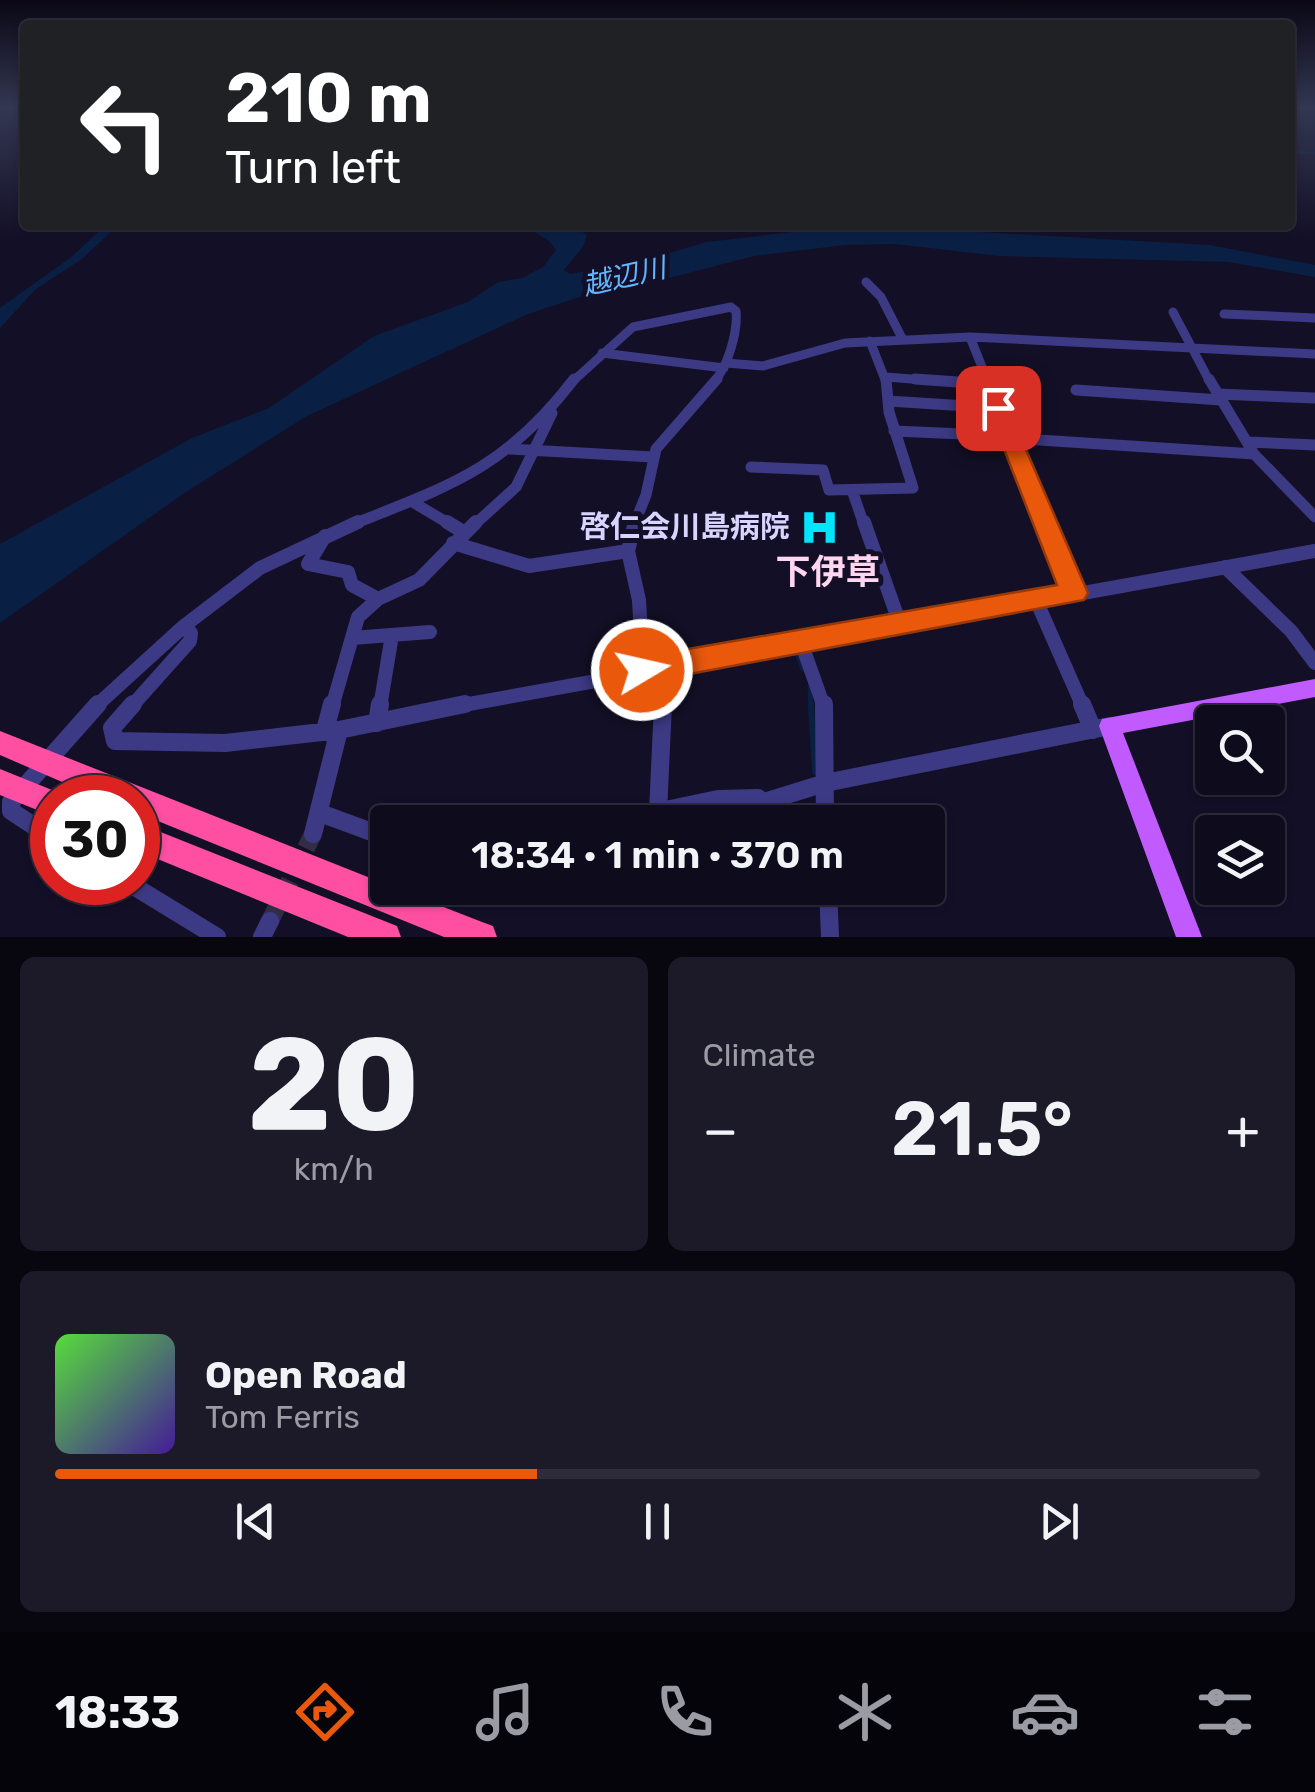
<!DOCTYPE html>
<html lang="en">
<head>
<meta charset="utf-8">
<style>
	:root { --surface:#0e0b1c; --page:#1c1929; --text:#f1f3f6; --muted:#9b9ba3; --line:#2e2b3b; --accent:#ea580c }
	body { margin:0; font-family:Rubik,"Noto Sans JP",sans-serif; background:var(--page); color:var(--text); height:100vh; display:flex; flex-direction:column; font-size:38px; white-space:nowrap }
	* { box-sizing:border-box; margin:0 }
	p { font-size:32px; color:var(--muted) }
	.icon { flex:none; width:55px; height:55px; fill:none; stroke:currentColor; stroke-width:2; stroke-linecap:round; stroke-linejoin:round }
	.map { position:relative; height:937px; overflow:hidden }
	.panel { display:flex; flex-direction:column; gap:20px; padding:20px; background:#08060f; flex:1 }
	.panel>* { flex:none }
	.top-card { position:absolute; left:20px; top:20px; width:1275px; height:210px; border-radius:10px; box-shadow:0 2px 8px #0004,0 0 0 2px var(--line); background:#202124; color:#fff; overflow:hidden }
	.buttons { position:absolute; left:1195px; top:705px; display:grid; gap:20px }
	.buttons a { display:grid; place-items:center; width:90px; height:90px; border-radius:10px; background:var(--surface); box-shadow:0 2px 8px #0004,0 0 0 2px var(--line); font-size:50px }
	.speed { position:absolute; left:30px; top:775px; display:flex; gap:20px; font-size:50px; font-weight:700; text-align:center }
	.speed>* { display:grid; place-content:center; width:130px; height:130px; border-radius:50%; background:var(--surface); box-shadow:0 2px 8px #0004,0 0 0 2px var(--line); line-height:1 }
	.speed .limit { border:15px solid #d22; background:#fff; color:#111 }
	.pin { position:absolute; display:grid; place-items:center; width:85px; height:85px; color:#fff; margin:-42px; border-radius:20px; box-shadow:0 5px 15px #0006 }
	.me { position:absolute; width:110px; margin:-55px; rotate:81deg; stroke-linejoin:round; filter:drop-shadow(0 0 8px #0008) }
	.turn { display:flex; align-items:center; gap:35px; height:210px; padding:0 40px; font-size:45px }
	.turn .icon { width:130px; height:130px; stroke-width:2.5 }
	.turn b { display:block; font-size:70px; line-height:85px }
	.big { font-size:75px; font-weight:600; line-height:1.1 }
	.panel .tile { flex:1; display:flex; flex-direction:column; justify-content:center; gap:15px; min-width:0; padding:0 35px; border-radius:15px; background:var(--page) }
	.panel .dial { align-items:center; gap:0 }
	.dial b { font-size:130px; line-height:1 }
	.song { display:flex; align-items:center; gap:30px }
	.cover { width:120px; height:120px; border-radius:15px; background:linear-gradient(135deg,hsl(110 70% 55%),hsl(260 70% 35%)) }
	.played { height:10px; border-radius:5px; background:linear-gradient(90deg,var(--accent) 40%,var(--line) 40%) }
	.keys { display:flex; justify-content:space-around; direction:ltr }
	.heat { display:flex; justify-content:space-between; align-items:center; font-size:55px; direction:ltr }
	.panel .tiles { flex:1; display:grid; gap:20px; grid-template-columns:1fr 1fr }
	.tile:last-child { grid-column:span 2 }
	.trip { position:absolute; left:370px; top:805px; width:575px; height:100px; border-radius:10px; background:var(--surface); box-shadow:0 2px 8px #0004,0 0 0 2px var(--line); font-weight:600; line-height:100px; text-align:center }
	.tabs { display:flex; height:160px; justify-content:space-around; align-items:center; background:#06040b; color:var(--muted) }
	.tabs .icon { width:70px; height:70px }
	.tabs .selected { color:var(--accent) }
	.tabs b { font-size:45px; color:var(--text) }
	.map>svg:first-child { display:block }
	.water { fill:#0a1f44 }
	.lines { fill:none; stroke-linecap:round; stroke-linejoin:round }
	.stream-far2 { stroke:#0a1f44; stroke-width:2.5 }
	.stream-far1 { stroke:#0a1f44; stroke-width:5 }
	.stream { stroke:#0a1f44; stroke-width:6 }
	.minor-tunnel { stroke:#312d47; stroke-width:18; stroke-dasharray:18 9; stroke-linecap:butt }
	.minor-far3 { stroke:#3d3a85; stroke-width:9 }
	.minor-far2 { stroke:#3d3a85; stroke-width:11 }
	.minor-far1 { stroke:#3d3a85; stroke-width:14 }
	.minor { stroke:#3d3a85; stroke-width:18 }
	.major { fill:#c25bff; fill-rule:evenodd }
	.highway { fill:#ff4fa3; fill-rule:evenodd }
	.route { fill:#ea580c; stroke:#983908; stroke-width:2.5 }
	.labels { text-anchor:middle; stroke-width:10; stroke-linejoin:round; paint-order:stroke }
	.far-water-label { font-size:28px; font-style:italic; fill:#62b6ff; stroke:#130f26 }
	.poi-label { font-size:30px; font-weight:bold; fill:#d9d4ff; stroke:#130f26; text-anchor:end }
	.quarter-label { font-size:35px; font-weight:bold; fill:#ffd6f0; stroke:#130f26 }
</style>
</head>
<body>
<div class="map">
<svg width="1315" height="937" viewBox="0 0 1315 937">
	<rect width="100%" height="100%" fill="#130f26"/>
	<!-- water -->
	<path class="water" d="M106,225h12l-36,34 -46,30 -36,39v-20l70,-50z
		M523,225h49l15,10 -4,12 -19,23 6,4 84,-16 52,-16 149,-17 355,20 105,20v12l-87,-15 -229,-6 -104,-12 -50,1 -91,11 -104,27 -40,4 -82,27 -221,102 -124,78 -183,129v-79l192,-106 77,-30 105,-72 94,-34 30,-20 24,-4 21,-11 13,-17 -7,-9z"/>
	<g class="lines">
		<!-- stream-far2 -->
		<path class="stream-far2" d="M1290,152l25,1"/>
		<!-- stream-far1 -->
		<path class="stream-far1" d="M796,650l7,19
			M810,687l1,20"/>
		<!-- stream -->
		<path class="stream" d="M811,704l4,68"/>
		<!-- minor-tunnel -->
		<path class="minor-tunnel" d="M270,921l43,-87"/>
		<!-- minor-far3 -->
		<path class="minor-far3" d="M866,282l15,15 22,43
			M1173,312l37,70
			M1224,314l91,4
			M970,337l18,45
			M870,341l16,41
			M602,353l122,15
			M726,363l37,3 82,-23 125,-6 345,17
			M886,377l65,5
			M572,382l61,-55 98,-20 5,4c2,21 -8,55 -22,71"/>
		<!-- minor-far2 -->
		<path class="minor-far2" d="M915,379l72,5
			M987,379l59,146
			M1209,379l45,75 61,63
			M1076,390l145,10
			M1217,394l98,4
			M888,401l110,7
			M894,431l115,5
			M1010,438l244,16
			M1247,442l68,3
			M510,449l143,8
			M751,467l72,3 6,20 84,-2 -24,-76 -3,-33
			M852,490l12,35
			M411,501l40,24
			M351,525c101,-40 155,-57 223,-146
			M474,525l42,-38 36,-74
			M634,525l12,-30 10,-46 61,-70"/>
		<!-- minor-far1 -->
		<path class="minor-far1" d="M447,522l18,11
			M635,522l-7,29 11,49 4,70
			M864,522l37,105
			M1045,522l29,71
			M325,536l-17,28 40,8 4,13 26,14
			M453,543l76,23 99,-15
			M1225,567l66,64 24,32
			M1036,600l47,107
			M352,638l78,-6
			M802,645l22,62
			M659,667l4,40
			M95,707l89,-81 76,-58 98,-46
			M131,707l59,-66 1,-8 -7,-7
			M332,707l26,-90 20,-18 41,-19 57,-58
			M380,707l12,-72
			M452,707l863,-156"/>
		<!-- minor -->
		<path class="minor" d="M133,704l-21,24 3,13 110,2 114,-13 126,-26
			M824,704l1,118
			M1082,704l11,26
			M377,723l3,-19
			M325,730l7,-26
			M658,812l5,-108
			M320,813l68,25
			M609,822l109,-23 40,-1
			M700,822l125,-39 285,-57
			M313,834l26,-104
			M52,838l-41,-27v-9l87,-98
			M127,882l90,55
			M828,888l2,49
			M402,895l108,-7
			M262,937l8,-16"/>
		<!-- major -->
		<path class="major" d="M1315,679v18l-192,36 79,204h-26l-77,-211 3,-7z"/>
		<!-- highway -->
		<path class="highway" d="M0,731l388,154v3h7l87,34 11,4 4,11h-53l-306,-124v-15h-39l-99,-43z
			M0,769l62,25 1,4h-11v18l-52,-21z
			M138,823l259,103 4,11h-53l-210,-86z"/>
	</g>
	<!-- sky -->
	<linearGradient id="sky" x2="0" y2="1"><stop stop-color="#0a0815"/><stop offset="0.45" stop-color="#333752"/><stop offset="1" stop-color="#333752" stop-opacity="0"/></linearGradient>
	<rect width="1315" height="240" fill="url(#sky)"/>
	<!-- route -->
	<path class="route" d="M998,402l10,6 80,185 -4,7 -442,83 -10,-4 -5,-9 5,-9 10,-4 415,-72 -69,-177z"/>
	<!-- icons -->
	<defs>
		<symbol id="hospital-bare" viewBox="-9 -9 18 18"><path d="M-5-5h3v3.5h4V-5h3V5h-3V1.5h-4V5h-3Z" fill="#00e5ff" stroke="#130f26" stroke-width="2.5" paint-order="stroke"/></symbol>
	</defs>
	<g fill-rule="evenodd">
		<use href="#hospital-bare" x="792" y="500" width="55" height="55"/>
	</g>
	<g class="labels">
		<!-- far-water labels -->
		<g class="far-water-label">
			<text transform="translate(624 276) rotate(-13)" y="10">越辺川</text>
		</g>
		<!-- poi labels -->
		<g class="poi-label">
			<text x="790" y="537">啓仁会川島病院</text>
		</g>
		<!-- quarter labels -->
		<g class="quarter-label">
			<text x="828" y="584">下伊草</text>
		</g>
	</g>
</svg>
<div class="buttons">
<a><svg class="icon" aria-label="search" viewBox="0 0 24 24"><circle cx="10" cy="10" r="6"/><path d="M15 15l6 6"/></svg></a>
<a><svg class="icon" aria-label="layers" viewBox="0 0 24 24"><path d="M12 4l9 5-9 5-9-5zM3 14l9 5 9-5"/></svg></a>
</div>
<div class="speed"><div class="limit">30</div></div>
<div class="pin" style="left:998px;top:408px;background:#d93025"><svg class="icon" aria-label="arrive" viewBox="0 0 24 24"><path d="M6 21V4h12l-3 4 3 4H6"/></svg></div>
<svg class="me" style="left:642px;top:670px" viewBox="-20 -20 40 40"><circle r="17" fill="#ea580c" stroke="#fff" stroke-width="3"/><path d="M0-11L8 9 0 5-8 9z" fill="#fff"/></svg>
<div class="trip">18:34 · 1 min · 370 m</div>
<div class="top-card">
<div class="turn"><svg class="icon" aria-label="left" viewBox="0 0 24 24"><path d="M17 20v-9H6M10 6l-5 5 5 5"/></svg><div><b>210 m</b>Turn left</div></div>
</div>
</div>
<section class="panel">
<div class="tiles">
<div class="tile dial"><b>20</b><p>km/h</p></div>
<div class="tile"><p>Climate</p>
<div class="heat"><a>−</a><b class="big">21.5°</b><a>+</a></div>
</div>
<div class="tile">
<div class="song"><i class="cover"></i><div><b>Open Road</b><p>Tom Ferris</p></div></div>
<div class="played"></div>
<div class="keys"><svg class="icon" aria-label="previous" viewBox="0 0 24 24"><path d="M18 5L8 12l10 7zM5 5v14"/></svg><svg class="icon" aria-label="pause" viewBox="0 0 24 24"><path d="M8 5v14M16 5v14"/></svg><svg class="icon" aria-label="next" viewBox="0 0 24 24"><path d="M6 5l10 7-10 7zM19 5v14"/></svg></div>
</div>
</div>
</section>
<nav class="tabs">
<b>18:33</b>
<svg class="icon selected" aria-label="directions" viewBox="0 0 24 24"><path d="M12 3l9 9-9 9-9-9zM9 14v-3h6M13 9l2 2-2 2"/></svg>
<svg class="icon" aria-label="music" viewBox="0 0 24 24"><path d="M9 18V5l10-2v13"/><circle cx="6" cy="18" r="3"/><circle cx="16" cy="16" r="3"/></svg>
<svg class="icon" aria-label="phone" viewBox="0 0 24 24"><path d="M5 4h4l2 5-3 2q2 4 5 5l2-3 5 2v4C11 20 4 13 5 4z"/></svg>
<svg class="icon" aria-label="climate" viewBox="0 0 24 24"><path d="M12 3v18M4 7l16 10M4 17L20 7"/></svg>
<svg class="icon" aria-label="car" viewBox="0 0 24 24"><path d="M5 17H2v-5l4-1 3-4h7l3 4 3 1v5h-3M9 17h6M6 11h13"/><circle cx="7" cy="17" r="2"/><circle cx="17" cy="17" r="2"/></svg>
<svg class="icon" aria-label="filters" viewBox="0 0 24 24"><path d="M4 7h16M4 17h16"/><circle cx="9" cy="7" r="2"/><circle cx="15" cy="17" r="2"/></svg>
</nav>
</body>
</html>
